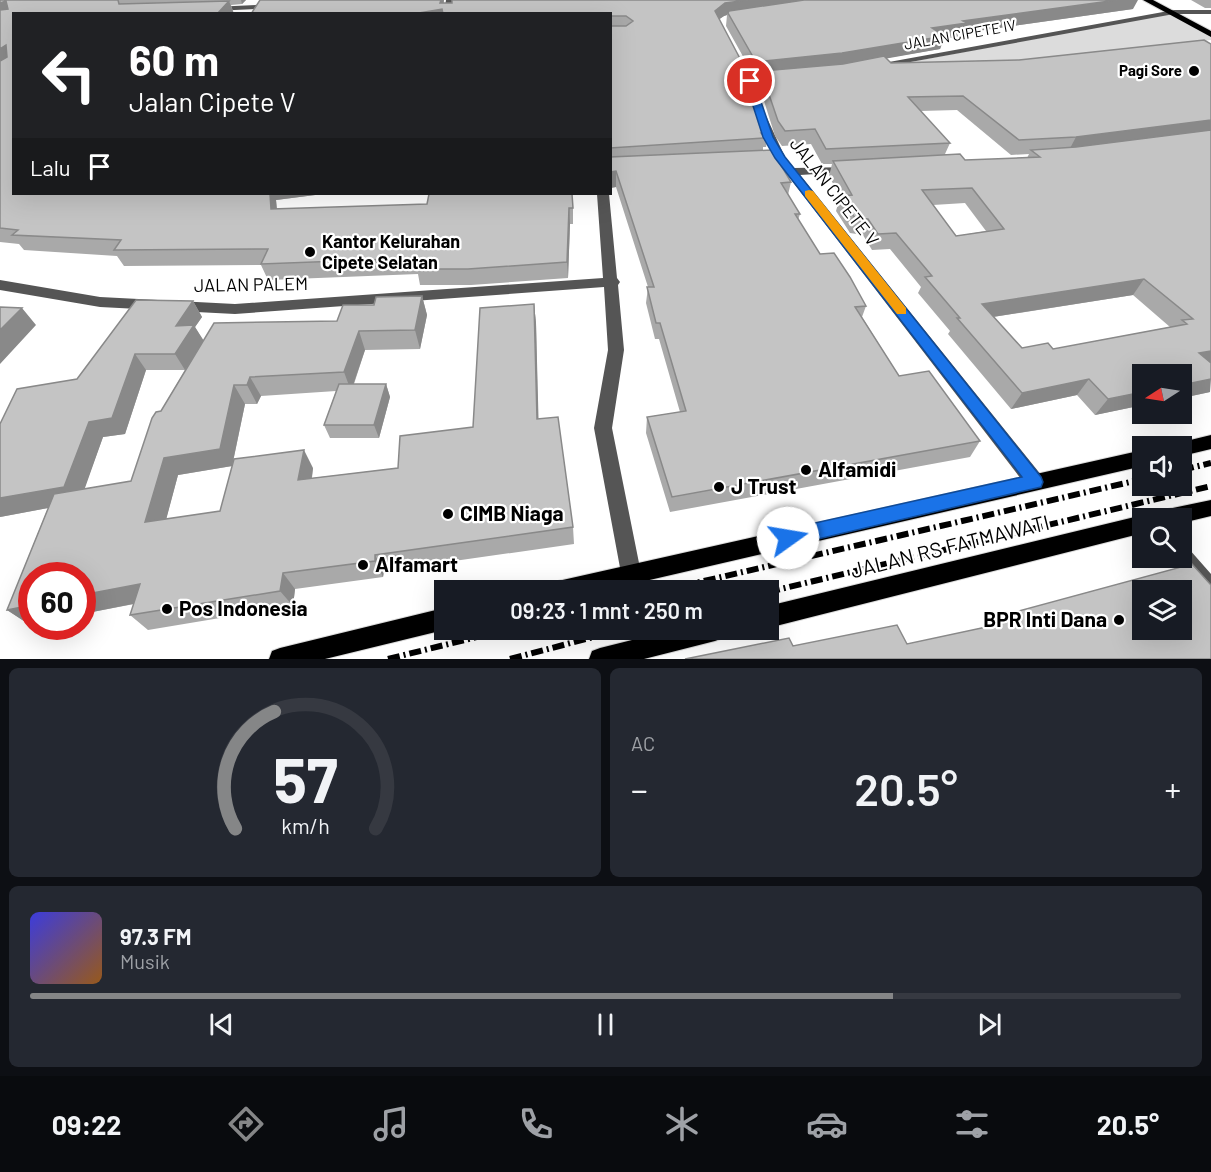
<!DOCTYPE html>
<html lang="id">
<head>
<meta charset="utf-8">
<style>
	:root { --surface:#171b24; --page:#242831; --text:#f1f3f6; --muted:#9ea1a6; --line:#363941; --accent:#858687 }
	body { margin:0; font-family:Barlow,sans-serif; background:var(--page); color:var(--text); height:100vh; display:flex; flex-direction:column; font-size:22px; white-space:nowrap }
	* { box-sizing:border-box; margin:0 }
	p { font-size:20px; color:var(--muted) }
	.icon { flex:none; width:33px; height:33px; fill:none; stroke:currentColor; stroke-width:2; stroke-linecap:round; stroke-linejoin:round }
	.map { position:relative; height:659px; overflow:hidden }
	.side { display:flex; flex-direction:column; gap:9px; padding:9px; background:#0d0f14; flex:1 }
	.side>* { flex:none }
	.banner { position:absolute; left:12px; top:12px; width:600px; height:183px; border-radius:0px; box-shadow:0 6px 24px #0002; background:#202124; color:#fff; overflow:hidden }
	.needle { width:39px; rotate:258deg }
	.controls { position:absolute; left:1132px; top:364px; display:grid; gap:12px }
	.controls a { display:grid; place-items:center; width:60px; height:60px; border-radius:0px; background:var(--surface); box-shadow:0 6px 24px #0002; font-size:30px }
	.speed { position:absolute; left:18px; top:562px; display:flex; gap:12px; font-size:30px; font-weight:700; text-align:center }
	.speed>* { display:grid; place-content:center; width:78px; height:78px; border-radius:50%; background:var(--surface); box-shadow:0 6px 24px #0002; line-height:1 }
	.speed .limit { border:9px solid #d22; background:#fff; color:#111 }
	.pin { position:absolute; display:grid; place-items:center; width:51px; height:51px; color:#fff; margin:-26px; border:3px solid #fff; border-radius:50%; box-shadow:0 2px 6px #0007 }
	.me { position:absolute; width:66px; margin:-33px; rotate:77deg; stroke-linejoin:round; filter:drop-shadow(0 0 4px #0008) }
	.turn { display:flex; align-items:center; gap:21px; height:126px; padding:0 18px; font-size:27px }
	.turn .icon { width:78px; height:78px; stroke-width:2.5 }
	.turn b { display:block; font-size:42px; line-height:51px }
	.then { display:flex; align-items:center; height:57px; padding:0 18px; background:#0003; gap:12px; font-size:22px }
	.big { font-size:45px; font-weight:600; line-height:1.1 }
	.side .tile { flex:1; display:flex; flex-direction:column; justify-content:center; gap:9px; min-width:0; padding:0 21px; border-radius:9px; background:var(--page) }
	.side .dial { align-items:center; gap:0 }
	.dial svg { height:156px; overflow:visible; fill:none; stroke:var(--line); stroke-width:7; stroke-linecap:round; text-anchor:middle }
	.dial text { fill:var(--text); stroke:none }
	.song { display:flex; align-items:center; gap:18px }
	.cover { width:72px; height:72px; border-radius:9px; background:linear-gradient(135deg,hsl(240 70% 55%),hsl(30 70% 35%)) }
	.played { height:6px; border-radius:3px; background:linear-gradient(90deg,var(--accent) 75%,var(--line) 75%) }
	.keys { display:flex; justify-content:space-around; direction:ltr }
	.heat { display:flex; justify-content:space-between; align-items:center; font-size:33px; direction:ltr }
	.side .tiles { flex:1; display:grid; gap:9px; grid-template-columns:1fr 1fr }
	.tile:last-child { grid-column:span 2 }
	.trip { position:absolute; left:434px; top:580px; width:345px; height:60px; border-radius:0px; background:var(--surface); box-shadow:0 6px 24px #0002; font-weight:600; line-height:60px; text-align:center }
	.tab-bar { display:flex; height:96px; justify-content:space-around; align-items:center; background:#090b0e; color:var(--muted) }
	.tab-bar .icon { width:42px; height:42px }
	.tab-bar .on { color:var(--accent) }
	.tab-bar b { font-size:27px; color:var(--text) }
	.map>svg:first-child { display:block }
	.green { fill:#dcdcdc }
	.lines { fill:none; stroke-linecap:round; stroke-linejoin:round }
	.major-casing { stroke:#dbdbdb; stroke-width:2 }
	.minor { fill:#555; fill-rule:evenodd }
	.major { fill:#000; fill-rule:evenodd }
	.rail { stroke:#000; stroke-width:6; stroke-dasharray:12 4 2 4; stroke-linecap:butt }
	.wall { fill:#a9a9a9; fill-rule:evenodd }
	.shaded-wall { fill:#898989 }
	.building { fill:#c4c4c4; stroke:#898989; stroke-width:1.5; fill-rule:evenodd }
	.route { fill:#1a73e8; stroke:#114b97; stroke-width:1.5 }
	.slow { fill:#f59e0b }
	.poi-dot { fill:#000; stroke:#fff; stroke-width:2 }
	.labels { text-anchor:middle; stroke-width:4.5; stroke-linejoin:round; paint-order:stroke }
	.far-street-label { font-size:15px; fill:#000; stroke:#fff }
	.far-poi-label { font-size:15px; font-weight:bold; fill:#000; stroke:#fff; text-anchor:end }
	.street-label { font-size:18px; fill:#000; stroke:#fff }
	.poi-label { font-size:18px; font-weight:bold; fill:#000; stroke:#fff; text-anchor:start }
	.near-poi-label { font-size:21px; font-weight:bold; fill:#000; stroke:#fff; text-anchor:start }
	.near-street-label { font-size:21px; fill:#000; stroke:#fff }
</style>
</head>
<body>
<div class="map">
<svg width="1211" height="659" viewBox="0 0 1211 659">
	<rect width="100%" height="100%" fill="#fff"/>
	<!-- green -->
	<path class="green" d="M1171,13l40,24v3l-194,25 -144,4z"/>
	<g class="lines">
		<defs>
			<path id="major" d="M1143,0h10l58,31v6z
				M1211,435v14l-29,7v-9h-8l8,-5z
				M1143,450v16l-541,125h-54l3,-7 7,-3z
				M1211,500v16l-29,7v-4h-29l3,-6 7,-3z
				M1143,515l7,4h-7v14l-375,95v-22z
				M444,608v22l-119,29h-56l3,-8 8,-3z
				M672,630h54l-3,8 -8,3 -71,18h-55l3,-8 8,-3z"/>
		</defs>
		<!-- major casing -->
		<use href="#major" class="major-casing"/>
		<!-- minor -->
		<path class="minor" d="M446,0h8l-2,14h-8z
			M276,4h3v4l-66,3 -4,-2 4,-2z
			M1174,10h37v4h-37l-302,55 -5,-3z
			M780,75l3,1v4l-33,4 -5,-3 5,-3z
			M762,115l5,3 18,39 9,11 59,-1v4l-4,1 -49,3 242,301 2,6 -2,6 -7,2 -7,-2 -252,-328 -19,-42z
			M597,194h12l8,84 3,4 -2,3 6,65 -12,78 29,145 -3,7 -7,3 -7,-3 -3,-7 -27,-145 14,-78 -4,-63 -369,27 -135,-7 -100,-17v-10l100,17 135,7 368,-26z
			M1182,547l7,2 22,25v26l-7,-3 -29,-34 -2,-5h9z"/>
		<!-- major -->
		<use href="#major" class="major"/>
		<!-- rail -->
		<path class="rail" d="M1182,470l29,-7
			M661,591l482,-112
			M768,592l443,-106
			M388,659l117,-29
			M510,659l110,-29"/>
	</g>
	<!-- wall -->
	<path class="wall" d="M0,0h246l-4,4 -11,1 3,9h-220v180h309l-47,6 1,9 296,-1v16h-3l-2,54 -97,7h-51l-2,-11 -150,6 -7,-15 -137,1 -7,-10 -93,-6 -5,-6 -19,-2z
		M1191,0h20v8h-6z
		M444,3l689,6 -170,24 -1,3 -18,3 -4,10 -54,9 5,5 128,-3 185,-20 6,352 -28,6v-23h-39v30l-48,10 -18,-20 -66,14 -63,-75 2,-3 -32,-38 3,-6 -31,-38 -18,1 -9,-15 -13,-2 -14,-22 4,-14 -11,-21 3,-12h-10l-11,-20 -29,2 -7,-10 -16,-51 2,-10 -7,1 -28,-50 1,-11 -3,1 -5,3 50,113 -3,15h-3v3l28,32 -3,13 12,19 -2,6 22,34 46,52 -4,11 37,59 81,65 -10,16 -300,55 -24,-79 1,-16 33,-5 -21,-73h-4l-9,-36 2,-16 -32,-100 -6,1v-174zM957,110l54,45 18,-1 -2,4 -62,2 -20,-6 5,-11 -30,-32zM965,203l21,28 -30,5 -23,-31zM1133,295l37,32 -117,22 -31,-1 -29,-31z
		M422,296l5,19 -7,34 -55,1 -11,34h32l4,13 -11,41h-49l-6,-13 12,-34 -75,5 -4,8h-12l-12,58 80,6 -1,10 86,-10 75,-41 61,-123 2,19 2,96 35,108 1,17 -190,27 -1,6 -88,12 -2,17 -145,24 -18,-15 4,-11 -52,10v-38h-50v49h-2l-23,-15 41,-102 -48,9 77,-138 116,-78 9,16 -7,10 8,14 134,-20 37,-16zM146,370h39l-24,41 -30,70 -47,8 19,-52 22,-3zM232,466l-12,45 -54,8 12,-44z
		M1000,616l211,43 -418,-13 114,-2 84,-18z"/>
	<!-- shaded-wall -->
	<path class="shaded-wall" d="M241,0h5l-4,4z
		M441,0h3l-1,14h-30l27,-11z
		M748,0h83l-103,13 -1,2 -3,1 -10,7 1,-12 10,-8z
		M1117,0h21l-5,9 -170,24 -1,3 -18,3 -4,10 -101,18 -78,4v4l-7,1 2,-14 176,-34 31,-7z
		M6,1l8,13 -14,3v-14z
		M229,1l5,13h-17z
		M6,45l8,12 -14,10v-18z
		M1211,120v14l-143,18 8,-15z
		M616,171v16l-6,1v-16z
		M270,194h53l-47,6 2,25 -7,-16z
		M569,208l1,16 -2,54 -1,-16z
		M1144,279l-11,16 -160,25 9,-16z
		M422,296l5,19 -7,34 -5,-19z
		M193,301l9,16 -7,10 9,14 -19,29 -10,-16 1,-28z
		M534,304l2,19 3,114 -2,-18z
		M22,308l14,17 -36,39v-34z
		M359,331l6,19 -14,41 -7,-19z
		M1211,351v13l-12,-11z
		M135,354l11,16 -21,64 -22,3 -23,65 -80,15v-19l89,-76z
		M250,377l11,19 -4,8 -10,-19z
		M1089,379l-12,16 -66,14 11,-16z
		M1211,379l-1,13 -28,6v-13z
		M386,384l4,13 -11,41 -5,-13z
		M234,385l11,19 -13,62 -54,9 -17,64 -16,-17 19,-64z
		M1143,392v13l-48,10 13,-16z
		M304,450l9,18 -4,30 -11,-18z
		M375,555l9,16 -1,6 -8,-16z
		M283,573l12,16 -2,17 -13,-15z
		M140,584l18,15 -76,15v-19z
		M32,605v20h-2l-23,-15z"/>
	<!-- building -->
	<path class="building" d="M0,0h118l1,4 110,-3 -12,13h-203v180h256l1,15 156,-5 2,-10h143l1,14h-4l-2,54 -99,7h-52l3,-11 -158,6 7,-15 -154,1 7,-10 -109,-5 6,-5 -18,-2v-167l7,-4 -1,-12 -6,4v-39l8,-1 -2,-8 -6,2z
		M260,0h181l-1,3h12v-3h296l-23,3 -10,8 30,57 24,64 -8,1 4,5 -155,10v-122h16l7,-5 -7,-5h-16v-2h-167l-1,-5 -29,5h-162z
		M804,0h313l-154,21 4,2 -35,5 13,8 -103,17 -86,9 -28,-49 1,-2z
		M1204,40l7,4v76l-135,17 -57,3 -56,-44 -55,1 42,46 -124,6 -11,-20 -30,2 -7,-10 -17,-50 82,-7 41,-8 7,7 128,-3z
		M1211,130v221l-12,2 12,10v16l-29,6v-10h-39v17l-35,7 -19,-20 -67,14 -65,-75h3l-35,-41 7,-1 -36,-43 -18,1 -10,-15 -13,-1 -15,-22 12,-1 -19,-34 127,-7 5,6 75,-3 -9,-7 45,-3zM972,188l32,41 -48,7 -34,-46zM1144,279l49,40 -11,1 5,4 -134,25 -5,-6 -26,5 -40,-44z
		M772,150l19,32 -10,1 19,31h-5l25,40 14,-1 16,24 16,29 -11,1 44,69 30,-5 51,70 -308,56 -25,-80 39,-6 -26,-88h-4l-9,-36h7l-38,-116 -6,1v-15z
		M422,296l-7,34 -56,1 -15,41 -94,5 -3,8h-13l-14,64 -56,9 -19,64 75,-11 14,-52 70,-9 -6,30 100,-12 2,-32 73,-9 7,-119 54,-4 3,115 21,-2 15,110 -198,28v6l-92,12 -3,18 -150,24 10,-31 -58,11v-19h-50v29l-25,5 47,-116 77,-13 21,-63 4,-6 5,-1 53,-88 123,-2 6,-16h31l2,-8z
		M136,300l57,1 -17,25 18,-1 -19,29h-40l-23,64 -23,4 -25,65 -64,11v-74l17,-35 60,-10z
		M0,307l22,1 -22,22z
		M339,384h47l-12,41h-50z
		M1192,564l19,21v74h-526l104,-21 4,8 104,-21 10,19 98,-21 -5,-7zM1143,591h39v39h-39z"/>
	<!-- route -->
	<path class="route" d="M750,79l4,2 19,56 12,20 256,320 2,5 -2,5 -253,59 -7,-2 -2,-6 2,-6 7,-3 234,-52 -247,-319 -12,-21 -18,-56z"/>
	<!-- slow -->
	<path class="slow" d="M809,190l4,1 93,117v6h-9l-92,-118v-5z"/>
	<!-- markers -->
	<g class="poi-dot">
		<circle cx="1194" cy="71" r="6"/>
		<circle cx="310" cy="252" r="6"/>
		<circle cx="806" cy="470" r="6"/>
		<circle cx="719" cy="487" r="6"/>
		<circle cx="448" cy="514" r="6"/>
		<circle cx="363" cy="565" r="6"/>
		<circle cx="167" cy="609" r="6"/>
		<circle cx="1119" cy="620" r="6"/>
	</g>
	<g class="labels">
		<!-- far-street labels -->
		<g class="far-street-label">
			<text transform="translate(960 35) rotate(-10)" y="5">JALAN CIPETE IV</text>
		</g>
		<!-- far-poi labels -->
		<g class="far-poi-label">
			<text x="1182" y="76">Pagi Sore</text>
		</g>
		<!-- street labels -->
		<g class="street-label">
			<text transform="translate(834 192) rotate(52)" y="6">JALAN CIPETE V</text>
			<text transform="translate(251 285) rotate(-1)" y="6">JALAN PALEM</text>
		</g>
		<!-- poi labels -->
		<g class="poi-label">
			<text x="322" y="248">Kantor Kelurahan<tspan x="322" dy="21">Cipete Selatan</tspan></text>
		</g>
		<!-- near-poi labels -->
		<g class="near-poi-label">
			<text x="818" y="477">Alfamidi</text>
			<text x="731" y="494">J Trust</text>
			<text x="460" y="521">CIMB Niaga</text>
			<text x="375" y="572">Alfamart</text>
			<text x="179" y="616">Pos Indonesia</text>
			<text x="1107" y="627" text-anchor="end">BPR Inti Dana</text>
		</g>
		<!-- near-street labels -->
		<g class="near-street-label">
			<text transform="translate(950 547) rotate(-14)" y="7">JALAN RS FATMAWATI</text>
		</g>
	</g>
</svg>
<div class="controls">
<a><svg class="needle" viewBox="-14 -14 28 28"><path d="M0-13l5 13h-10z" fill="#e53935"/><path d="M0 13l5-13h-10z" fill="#9ea1a6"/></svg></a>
<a><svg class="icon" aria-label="sound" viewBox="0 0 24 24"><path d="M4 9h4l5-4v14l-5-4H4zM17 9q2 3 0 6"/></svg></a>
<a><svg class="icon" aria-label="search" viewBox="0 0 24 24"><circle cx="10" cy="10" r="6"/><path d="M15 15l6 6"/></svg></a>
<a><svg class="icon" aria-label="layers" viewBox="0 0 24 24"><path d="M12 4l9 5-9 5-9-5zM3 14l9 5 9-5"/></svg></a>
</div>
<div class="speed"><div class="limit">60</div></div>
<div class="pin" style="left:750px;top:81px;background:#d93025"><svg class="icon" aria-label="arrive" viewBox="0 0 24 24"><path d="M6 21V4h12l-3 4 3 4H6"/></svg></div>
<svg class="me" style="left:788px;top:538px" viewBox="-20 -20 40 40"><circle r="19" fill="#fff"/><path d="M0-13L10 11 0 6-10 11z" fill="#1a73e8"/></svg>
<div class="trip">09:23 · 1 mnt · 250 m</div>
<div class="banner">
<div class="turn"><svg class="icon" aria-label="left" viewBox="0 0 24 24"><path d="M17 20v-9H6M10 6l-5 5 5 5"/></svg><div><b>60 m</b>Jalan Cipete V</div></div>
<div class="then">Lalu<svg class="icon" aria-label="arrive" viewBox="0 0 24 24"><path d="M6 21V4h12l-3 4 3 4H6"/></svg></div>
</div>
</div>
<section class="side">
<div class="tiles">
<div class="tile dial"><svg viewBox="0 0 100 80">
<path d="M14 69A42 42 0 1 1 86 69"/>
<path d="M14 69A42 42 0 0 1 34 9" stroke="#858687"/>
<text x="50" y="56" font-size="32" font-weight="700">57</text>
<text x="50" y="72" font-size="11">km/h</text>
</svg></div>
<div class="tile"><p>AC</p>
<div class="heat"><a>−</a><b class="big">20.5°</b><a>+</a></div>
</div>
<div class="tile">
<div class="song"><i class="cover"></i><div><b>97.3 FM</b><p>Musik</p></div></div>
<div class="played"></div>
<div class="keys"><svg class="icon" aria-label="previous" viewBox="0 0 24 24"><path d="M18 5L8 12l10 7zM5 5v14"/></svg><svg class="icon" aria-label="pause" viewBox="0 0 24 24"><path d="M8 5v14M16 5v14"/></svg><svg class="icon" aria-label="next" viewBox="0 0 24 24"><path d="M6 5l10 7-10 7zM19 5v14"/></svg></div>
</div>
</div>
</section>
<nav class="tab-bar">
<b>09:22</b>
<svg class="icon on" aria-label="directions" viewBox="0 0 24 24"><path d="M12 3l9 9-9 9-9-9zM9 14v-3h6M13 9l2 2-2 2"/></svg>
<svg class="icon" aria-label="music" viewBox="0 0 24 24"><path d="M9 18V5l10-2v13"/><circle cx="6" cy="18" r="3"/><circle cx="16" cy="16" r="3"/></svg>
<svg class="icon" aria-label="phone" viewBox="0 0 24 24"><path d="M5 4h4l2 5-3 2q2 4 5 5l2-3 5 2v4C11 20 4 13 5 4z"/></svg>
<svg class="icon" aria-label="climate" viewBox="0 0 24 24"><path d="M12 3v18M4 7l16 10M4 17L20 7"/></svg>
<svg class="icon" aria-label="car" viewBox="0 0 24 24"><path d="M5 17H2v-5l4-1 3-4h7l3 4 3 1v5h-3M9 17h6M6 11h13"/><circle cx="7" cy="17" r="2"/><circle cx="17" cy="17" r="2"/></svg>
<svg class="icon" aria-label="filters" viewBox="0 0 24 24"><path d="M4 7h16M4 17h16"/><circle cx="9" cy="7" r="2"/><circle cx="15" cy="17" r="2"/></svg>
<b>20.5°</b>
</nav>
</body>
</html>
